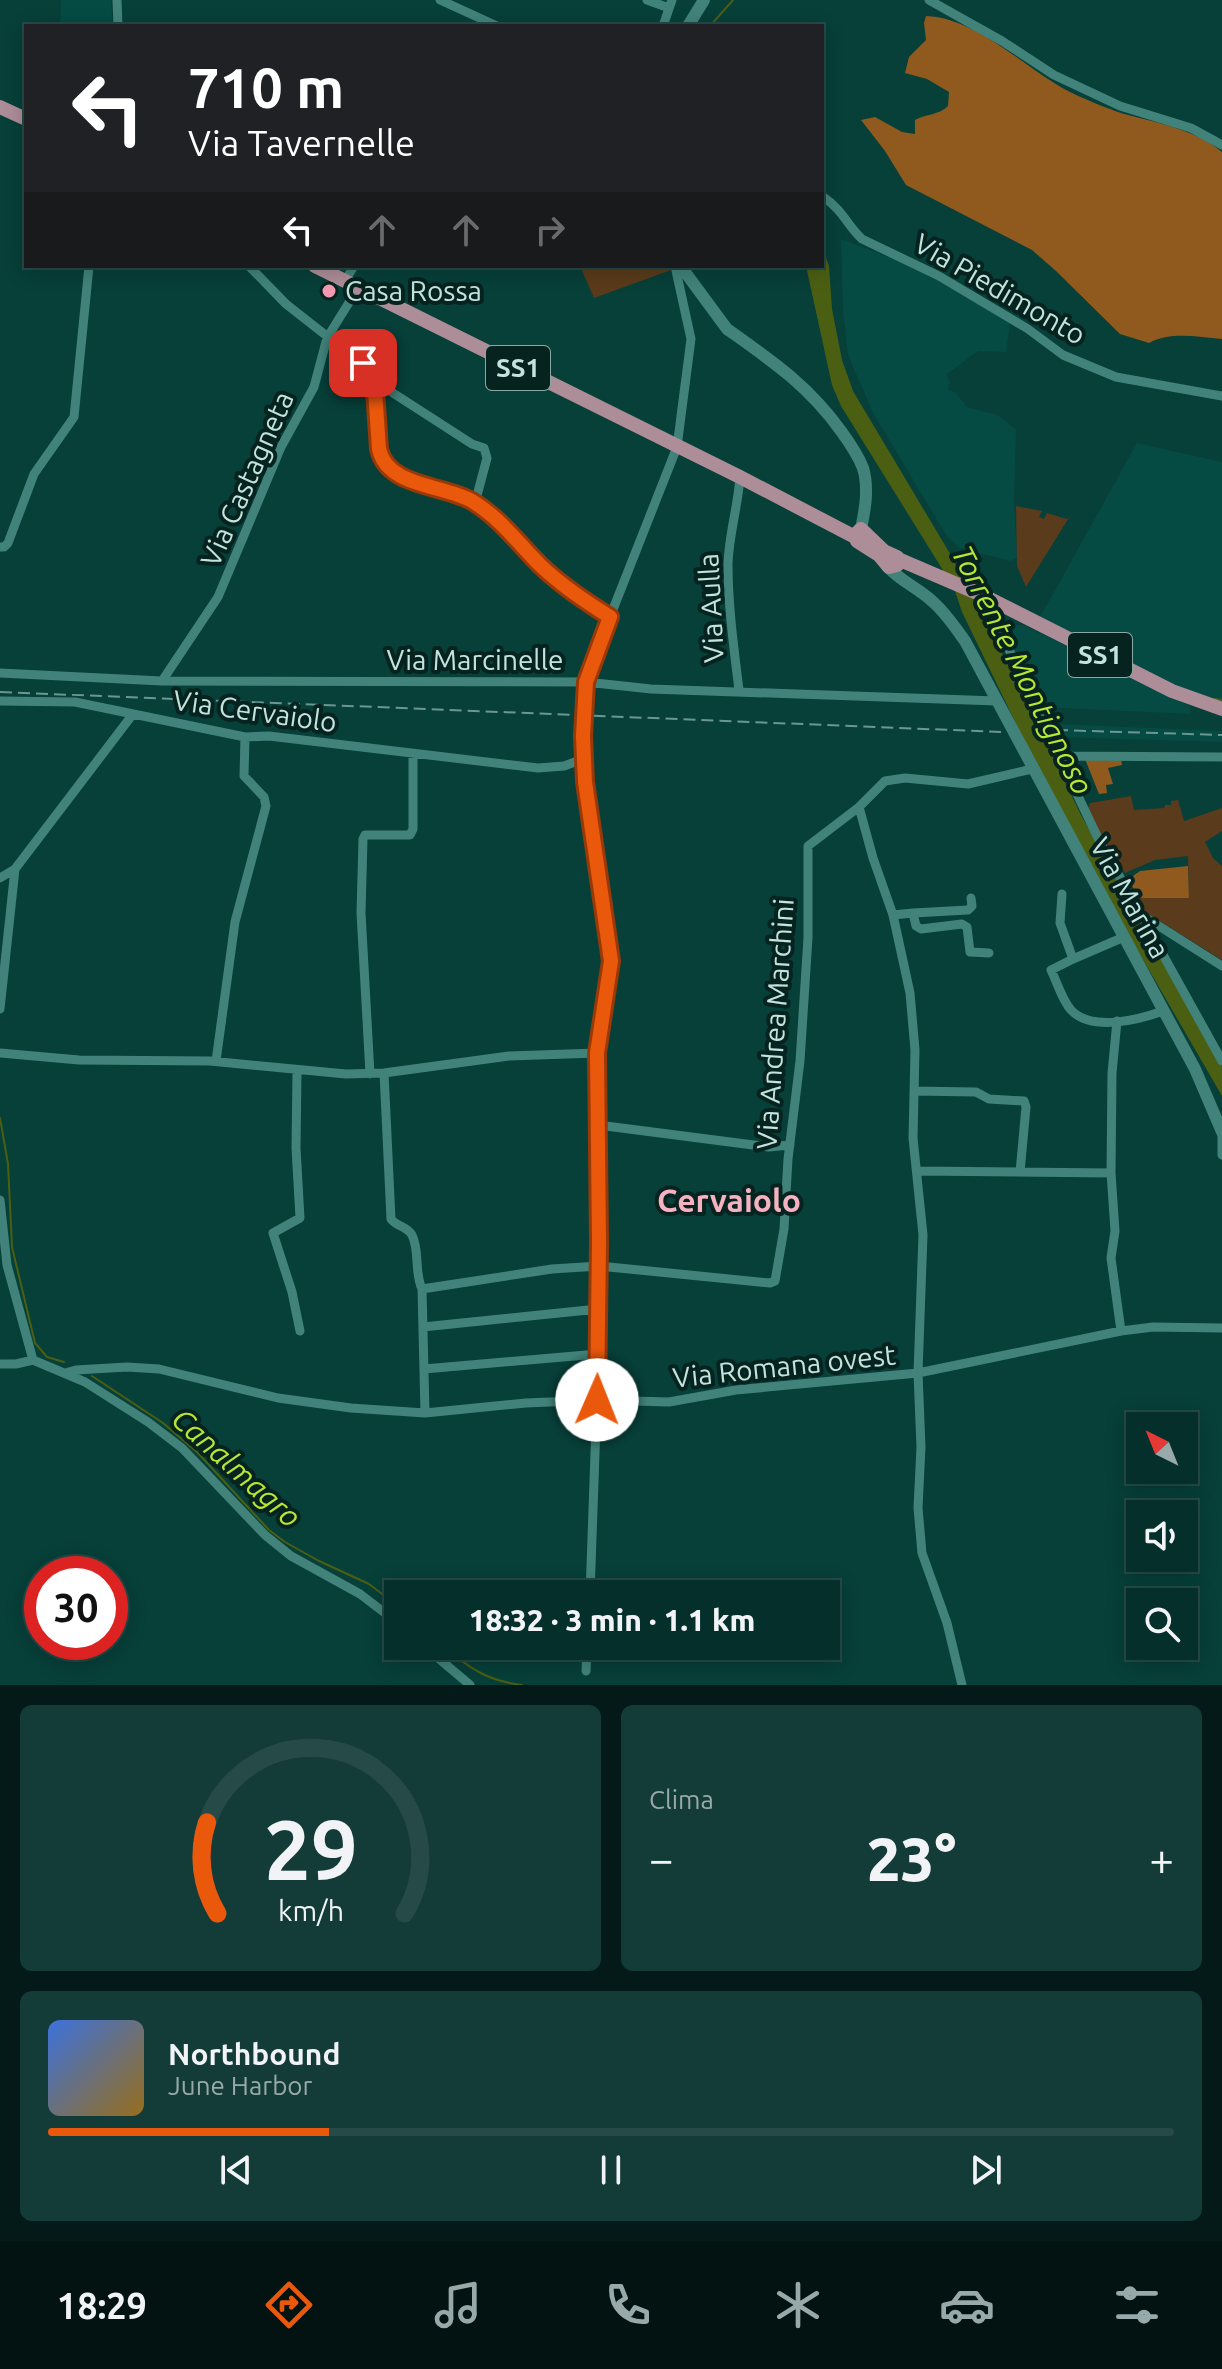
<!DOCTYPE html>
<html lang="it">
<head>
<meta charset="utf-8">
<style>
	:root { --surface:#052f2b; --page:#133b37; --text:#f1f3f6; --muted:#97a9a9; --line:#264a47; --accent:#ea580c }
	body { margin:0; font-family:Ubuntu,sans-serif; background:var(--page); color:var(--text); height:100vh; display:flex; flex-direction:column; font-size:30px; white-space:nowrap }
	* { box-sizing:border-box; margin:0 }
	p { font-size:26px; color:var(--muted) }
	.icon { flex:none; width:44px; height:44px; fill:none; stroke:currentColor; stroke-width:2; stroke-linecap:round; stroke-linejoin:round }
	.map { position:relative; height:1685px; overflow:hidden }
	.details { display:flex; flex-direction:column; gap:20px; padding:20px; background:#031a18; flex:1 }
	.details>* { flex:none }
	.hud { position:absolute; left:24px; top:24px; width:800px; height:244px; border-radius:0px; box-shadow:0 4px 20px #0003,0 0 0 2px var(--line); background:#202124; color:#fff; overflow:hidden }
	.needle { width:52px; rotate:317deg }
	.fabs { position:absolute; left:1126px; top:1412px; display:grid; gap:16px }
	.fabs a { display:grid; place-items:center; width:72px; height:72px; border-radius:0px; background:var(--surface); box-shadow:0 4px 20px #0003,0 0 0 2px var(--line); font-size:40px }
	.speed { position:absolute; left:24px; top:1556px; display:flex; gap:16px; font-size:40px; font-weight:700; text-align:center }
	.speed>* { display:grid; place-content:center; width:104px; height:104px; border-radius:50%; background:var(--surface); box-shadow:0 4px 20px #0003,0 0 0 2px var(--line); line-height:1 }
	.speed .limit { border:12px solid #d22; background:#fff; color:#111 }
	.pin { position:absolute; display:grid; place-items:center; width:68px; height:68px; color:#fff; margin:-34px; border-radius:16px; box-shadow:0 4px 12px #0006 }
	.me { position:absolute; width:88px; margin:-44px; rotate:1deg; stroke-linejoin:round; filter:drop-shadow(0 0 6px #0008) }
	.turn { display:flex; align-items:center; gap:28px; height:168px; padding:0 32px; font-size:36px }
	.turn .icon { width:104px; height:104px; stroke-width:2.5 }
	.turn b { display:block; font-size:56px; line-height:68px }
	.lanes { display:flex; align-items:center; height:76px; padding:0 32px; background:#0003; justify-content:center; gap:40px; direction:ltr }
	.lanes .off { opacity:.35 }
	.big { font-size:60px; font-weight:800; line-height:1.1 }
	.details .card { flex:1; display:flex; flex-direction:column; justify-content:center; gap:12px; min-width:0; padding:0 28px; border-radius:12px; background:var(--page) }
	.details .dial { align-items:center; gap:0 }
	.dial svg { height:208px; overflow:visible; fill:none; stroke:var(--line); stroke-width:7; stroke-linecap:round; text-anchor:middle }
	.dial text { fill:var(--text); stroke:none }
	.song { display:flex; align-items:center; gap:24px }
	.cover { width:96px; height:96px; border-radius:12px; background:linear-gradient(135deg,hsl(220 70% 55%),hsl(40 70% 35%)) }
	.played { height:8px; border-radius:4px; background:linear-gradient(90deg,var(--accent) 25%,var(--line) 25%) }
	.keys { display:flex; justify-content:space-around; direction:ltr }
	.heat { display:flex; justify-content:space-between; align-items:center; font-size:44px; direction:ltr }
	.details .tiles { flex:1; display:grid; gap:20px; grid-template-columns:1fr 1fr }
	.card:last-child { grid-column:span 2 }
	.trip { position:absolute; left:384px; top:1580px; width:456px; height:80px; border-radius:0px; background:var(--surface); box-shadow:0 4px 20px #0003,0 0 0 2px var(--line); font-weight:800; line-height:80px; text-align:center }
	.tabs { display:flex; height:128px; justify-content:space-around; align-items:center; background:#021311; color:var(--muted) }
	.tabs .icon { width:56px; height:56px }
	.tabs .on { color:var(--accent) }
	.tabs b { font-size:36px; color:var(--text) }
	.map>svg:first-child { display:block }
	.built { fill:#054b44 }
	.green { fill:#5a3b1b }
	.forest { fill:#905a1f }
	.water { fill:#4b5f13 }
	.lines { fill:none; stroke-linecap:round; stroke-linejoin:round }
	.stream { stroke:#4b5f13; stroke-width:2 }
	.street { stroke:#41837a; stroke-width:9 }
	.secondary { stroke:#41837a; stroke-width:12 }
	.primary { stroke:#ad8d98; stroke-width:14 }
	.rail { stroke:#6c9791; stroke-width:2; stroke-dasharray:12 6; stroke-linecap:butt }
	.route-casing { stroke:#983908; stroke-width:20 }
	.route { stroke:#ea580c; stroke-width:14 }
	.poi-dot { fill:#f29ab0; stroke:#06231f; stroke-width:3 }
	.labels { text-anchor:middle; stroke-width:8; stroke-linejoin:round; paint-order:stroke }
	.shield { fill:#06231f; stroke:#8aa9a4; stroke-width:2 }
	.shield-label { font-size:26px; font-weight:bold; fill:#c3e3dd }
	.street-label { font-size:28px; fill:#c3e3dd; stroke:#06231f }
	.poi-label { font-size:28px; fill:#c3e3dd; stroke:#06231f; text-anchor:start }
	.water-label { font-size:30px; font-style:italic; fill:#b8e733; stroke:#06231f }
	.quarter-label { font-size:32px; font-weight:bold; fill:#f5b3c2; stroke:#06231f }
</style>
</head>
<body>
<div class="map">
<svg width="1222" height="1685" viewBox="0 0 1222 1685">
	<rect width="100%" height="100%" fill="#073f39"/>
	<!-- built -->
	<path class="built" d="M61,0h50l2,26h-53z
		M841,239l53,20 44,21 72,43 -4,29 -28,-1 -31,23v4l3,4 -2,7 8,4 11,14 31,8 18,15 -2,70 3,58 -6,3 -52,-13 -13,-13 -73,-122 -25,-58 -5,-44z
		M1137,443l85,19v241l-39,-10 -144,-74z
		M1001,624l22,1 167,81 1,8 -151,-7z
		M1057,724l165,7v11l-166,-5z"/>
	<!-- green -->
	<path class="green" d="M580,266h90l1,4 -77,28z
		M1016,506l26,5 -3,6 5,2 3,-6 20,6 3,-3 -44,71 -9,-21z
		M1131,796l3,14 30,-2 1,-3h6v-4l7,-1 6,21 38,-13v23l-17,11 8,16 9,8v94l-80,-50 -3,-12h50l-1,-42 -33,4 -30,13 -33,-53 -4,-12 2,-5z"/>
	<!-- forest -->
	<path class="forest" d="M926,16c52,2 99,53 144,76 19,9 42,19 62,24 31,8 65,15 90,36v187c-24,-2 -51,-8 -73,4l-29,-9 -64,-63 -24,-21 -126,-65 -21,-34 -24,-31 14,-3 27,15 13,2v-14c11,-6 24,-5 33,-14l1,-14 -22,-13 -22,-6 4,-16 17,-17 -2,-17z
		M1085,759h36l1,6 -14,3 5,16 -7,1 1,8 -8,1z
		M1188,866l1,32h-50l-7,-12 1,-10 7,-5z"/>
	<!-- water -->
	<path class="water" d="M822,247l7,19 3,43 10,51 11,31 96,161 64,122 68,141 141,252v29l-88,-152 -98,-179 -74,-153 -8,-24 -113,-182 -9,-21 -26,-119h16z"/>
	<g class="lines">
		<!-- stream -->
		<path class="stream" d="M710,26l23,-26
			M1215,699l7,1
			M0,1118l8,46 4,83 23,96 12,14 17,5
			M92,1376l71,47 35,30 71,77 16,12 34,19 50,23 29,22
			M444,1646c24,22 44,35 78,39"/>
		<!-- street -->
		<path class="street" d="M117,0l1,26
			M440,0l57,26
			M647,0l22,8
			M929,0l73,41 52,34 66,31 71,22 31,17
			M663,26l9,-26
			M822,196c22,15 24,28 40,43l77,37 89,53 35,26 53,22 106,19
			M249,266l37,38 84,66 4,6 5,73c8,38 65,36 93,52 28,17 45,42 68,64 22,21 45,36 70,52
			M345,281l9,-15
			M377,363l10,24 6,6 79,51 12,4 3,10 -12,45
			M0,547h4l4,-4 26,-69 40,-57 15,-151
			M986,597l31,71 80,168 125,225
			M0,673l162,8 424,1 65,7 346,12
			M162,681l56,-84 63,-150 33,-60 13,-49 31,-50
			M739,690c-5,-41 -11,-84 -11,-126 1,-30 10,-58 12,-87
			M0,701l75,1 170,35 24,-1 269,32 26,-2 19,-7
			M1058,756l164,1
			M859,807l14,51 20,57 17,78 5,57 -2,88 10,97 -5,138 3,74 -3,61 4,45 25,70 15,62
			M0,878l15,-9 118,-155
			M1062,894l-2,29 13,36 -22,11c6,12 11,30 20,40 21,22 67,10 92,1
			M913,913l55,-3 4,-4 -1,-8
			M1140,914l82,52
			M893,915l20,-2 3,13 5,3 41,-5 5,3 3,25 19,1
			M1073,959l51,-22
			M0,1009l15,-140
			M1117,1021l-5,52 -1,100 4,58 -4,27 10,73
			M0,1053l79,7 131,1 136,13 38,-1 125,-17 88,-3
			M216,1061l19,-139 31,-116 -2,-9 -20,-21 1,-39
			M297,1071l-1,77 4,70 -27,15 19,59 8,39
			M384,1073l7,146c6,8 16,7 21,16 8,16 2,37 10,54l3,124
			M370,1074l-9,-161 2,-74 2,-4h45l3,-6v-75
			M914,1091l62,1 13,7 35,2 2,6 -6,65
			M598,1125l171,22 21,-2
			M1222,1131v24
			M918,1171l193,2
			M0,1200l7,65 26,95 52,22 63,40 34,26 83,87 26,21 69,38 38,29
			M422,1289l130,-20 47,-3 171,17 5,-2 9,-52 4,-70 12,-98 8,-123v-92l51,-39 26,-26 20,-3 63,6 64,-15
			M423,1327l175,-18
			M0,1364h16l17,-4
			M424,1369l174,-15
			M65,1373l11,-3 51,-3 32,2 119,29 73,10 74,5 101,-10 71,-3 72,2 67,-12 182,-17 203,-42 32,-4 69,1
			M590,1594l8,-225 -1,-316 14,-92 -28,-202 2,-68 25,-74 67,-170 14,-108 -16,-73
			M424,1646l46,39
			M586,1671l1,-25"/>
		<!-- secondary -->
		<path class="secondary" d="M688,26l16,-26
			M686,266l-1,6 42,57c45,32 81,56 114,102 8,11 17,24 22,37 6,20 2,42 -2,61
			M887,566c13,15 31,22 45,35 13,11 23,26 33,40l230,428 27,63"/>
		<!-- primary -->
		<path class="primary" d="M0,107l26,12
			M315,266l425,211 115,60
			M861,529l23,22 13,6v8l-8,2 -10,-12 -22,-14 -2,-6z
			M898,559l84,36 190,96 50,18"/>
		<!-- rail -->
		<path class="rail" d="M0,692l1001,40
			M1056,730l166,5"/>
	</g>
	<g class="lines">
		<defs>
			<path id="route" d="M363,363l11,13 5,73c8,38 65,36 93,52 28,17 46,42 68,64 22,21 45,36 70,52l-24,65 -3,54 2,46 26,179 -14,92 2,190 -2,157"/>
		</defs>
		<!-- route casing -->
		<use href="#route" class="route-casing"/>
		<!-- route -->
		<use href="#route" class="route"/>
	</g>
	<!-- markers -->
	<circle class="poi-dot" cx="329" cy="291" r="8"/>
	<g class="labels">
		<!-- shield labels -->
		<g class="shield">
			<rect x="486" y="346" width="64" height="44" rx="6"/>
			<rect x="1068" y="633" width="64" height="44" rx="6"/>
		</g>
		<g class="shield-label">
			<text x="518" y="377">SS1</text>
			<text x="1100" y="664">SS1</text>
		</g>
		<!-- street labels -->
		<g class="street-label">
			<text transform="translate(1000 289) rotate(30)" y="10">Via Piedimonto</text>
			<text transform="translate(247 479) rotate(-66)" y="10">Via Castagneta</text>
			<text transform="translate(711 608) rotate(-93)" y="10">Via Aulla</text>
			<text x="475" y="670">Via Marcinelle</text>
			<text transform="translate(255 711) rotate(8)" y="10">Via Cervaiolo</text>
			<text transform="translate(1130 898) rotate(61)" y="10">Via Marina</text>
			<text transform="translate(775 1024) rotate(-86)" y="10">Via Andrea Marchini</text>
			<text transform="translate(784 1366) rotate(-6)" y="10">Via Romana ovest</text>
		</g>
		<!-- poi labels -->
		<g class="poi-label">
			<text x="345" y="301">Casa Rossa</text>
		</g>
		<!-- water labels -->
		<g class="water-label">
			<text transform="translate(1022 670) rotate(63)" y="10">Torrente Montignoso</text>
			<text transform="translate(236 1468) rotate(42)" y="10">Canalmagro</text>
		</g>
		<!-- quarter labels -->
		<g class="quarter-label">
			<text x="729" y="1212">Cervaiolo</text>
		</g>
	</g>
</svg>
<div class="fabs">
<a><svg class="needle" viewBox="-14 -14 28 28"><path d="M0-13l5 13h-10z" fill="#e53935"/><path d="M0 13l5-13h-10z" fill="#97a9a9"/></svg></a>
<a><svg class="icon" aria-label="sound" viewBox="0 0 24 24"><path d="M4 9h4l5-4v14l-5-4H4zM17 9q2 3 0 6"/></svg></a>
<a><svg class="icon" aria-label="search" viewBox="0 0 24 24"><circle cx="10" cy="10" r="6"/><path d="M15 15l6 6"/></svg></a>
</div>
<div class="speed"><div class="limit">30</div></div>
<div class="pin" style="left:363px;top:363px;background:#d93025"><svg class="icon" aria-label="arrive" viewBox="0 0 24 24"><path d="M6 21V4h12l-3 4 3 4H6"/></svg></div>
<svg class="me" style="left:597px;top:1400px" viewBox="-20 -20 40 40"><circle r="19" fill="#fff"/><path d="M0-13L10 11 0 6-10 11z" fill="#ea580c"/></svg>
<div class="trip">18:32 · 3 min · 1.1 km</div>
<div class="hud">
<div class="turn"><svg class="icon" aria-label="left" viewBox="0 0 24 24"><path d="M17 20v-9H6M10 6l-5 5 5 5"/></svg><div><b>710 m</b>Via Tavernelle</div></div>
<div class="lanes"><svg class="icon" aria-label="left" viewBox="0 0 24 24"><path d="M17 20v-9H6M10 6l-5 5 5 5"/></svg><svg class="icon off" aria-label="ahead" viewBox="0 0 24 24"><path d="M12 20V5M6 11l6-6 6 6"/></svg><svg class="icon off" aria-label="ahead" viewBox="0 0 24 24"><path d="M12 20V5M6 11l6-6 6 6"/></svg><svg class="icon off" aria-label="right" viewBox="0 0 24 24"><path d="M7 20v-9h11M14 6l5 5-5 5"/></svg></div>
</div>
</div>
<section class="details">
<div class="tiles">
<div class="card dial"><svg viewBox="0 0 100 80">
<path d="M14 69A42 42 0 1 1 86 69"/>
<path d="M14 69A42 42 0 0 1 10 34" stroke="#ea580c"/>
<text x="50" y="56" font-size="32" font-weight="700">29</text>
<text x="50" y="72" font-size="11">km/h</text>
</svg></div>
<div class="card"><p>Clima</p>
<div class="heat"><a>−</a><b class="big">23°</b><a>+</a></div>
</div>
<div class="card">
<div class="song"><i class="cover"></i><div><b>Northbound</b><p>June Harbor</p></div></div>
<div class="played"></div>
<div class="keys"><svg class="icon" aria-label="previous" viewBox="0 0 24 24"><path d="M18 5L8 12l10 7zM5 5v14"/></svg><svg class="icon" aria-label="pause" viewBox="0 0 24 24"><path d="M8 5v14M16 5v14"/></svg><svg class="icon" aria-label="next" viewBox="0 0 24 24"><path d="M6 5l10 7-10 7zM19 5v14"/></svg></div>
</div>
</div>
</section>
<nav class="tabs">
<b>18:29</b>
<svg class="icon on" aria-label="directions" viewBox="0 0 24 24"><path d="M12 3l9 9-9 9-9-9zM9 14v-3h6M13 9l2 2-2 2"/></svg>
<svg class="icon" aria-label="music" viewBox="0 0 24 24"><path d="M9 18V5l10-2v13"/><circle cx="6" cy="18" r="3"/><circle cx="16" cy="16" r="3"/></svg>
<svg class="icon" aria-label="phone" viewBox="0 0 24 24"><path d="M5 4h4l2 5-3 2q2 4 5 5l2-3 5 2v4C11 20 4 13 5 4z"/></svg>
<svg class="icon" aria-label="climate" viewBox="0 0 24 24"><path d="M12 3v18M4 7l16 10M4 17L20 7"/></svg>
<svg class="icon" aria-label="car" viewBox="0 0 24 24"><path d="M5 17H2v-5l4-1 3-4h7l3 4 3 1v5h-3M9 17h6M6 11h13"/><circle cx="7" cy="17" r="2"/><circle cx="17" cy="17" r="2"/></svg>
<svg class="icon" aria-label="filters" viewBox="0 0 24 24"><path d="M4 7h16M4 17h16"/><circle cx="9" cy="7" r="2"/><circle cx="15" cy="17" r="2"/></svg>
</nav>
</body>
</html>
